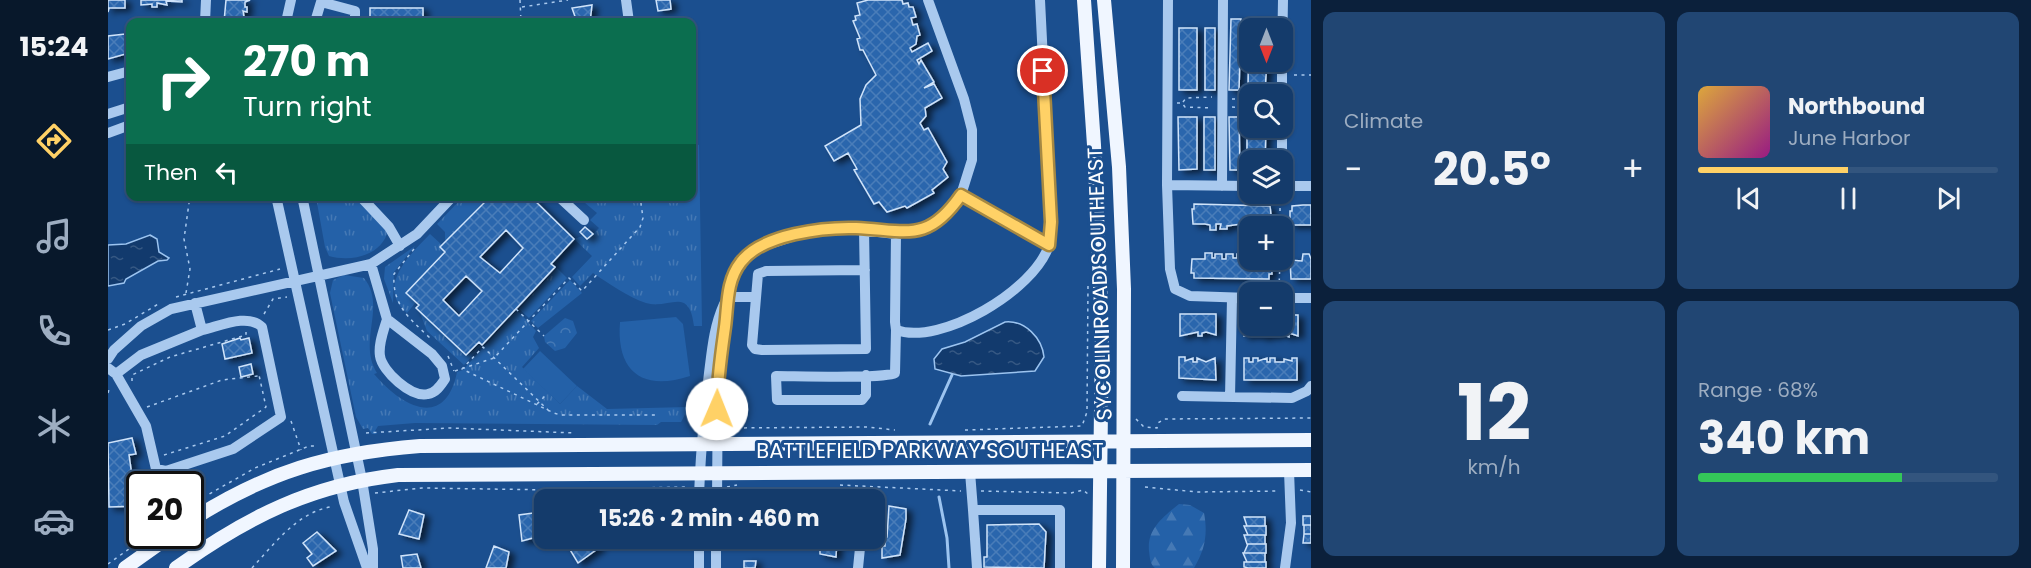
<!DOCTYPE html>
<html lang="en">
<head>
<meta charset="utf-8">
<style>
	:root { --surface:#143b6b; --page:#214673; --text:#f1f3f6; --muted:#9dadc1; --line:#33557e; --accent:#ffd166 }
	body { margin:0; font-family:Poppins,sans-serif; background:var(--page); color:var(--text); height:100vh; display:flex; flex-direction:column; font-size:22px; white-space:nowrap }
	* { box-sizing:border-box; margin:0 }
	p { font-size:20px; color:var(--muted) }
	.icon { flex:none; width:33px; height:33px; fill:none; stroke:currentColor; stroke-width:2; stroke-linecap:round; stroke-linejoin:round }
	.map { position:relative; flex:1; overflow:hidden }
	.side { display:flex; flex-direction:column; gap:12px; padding:12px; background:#0b203b; width:720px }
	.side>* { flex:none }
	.hud { position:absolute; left:18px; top:18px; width:570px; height:183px; border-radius:12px; box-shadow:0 2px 4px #0004,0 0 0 2px var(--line); background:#0b6e4f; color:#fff; overflow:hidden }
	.needle { width:39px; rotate:180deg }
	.tools { position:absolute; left:1131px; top:18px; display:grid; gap:12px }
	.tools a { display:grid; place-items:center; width:54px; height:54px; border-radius:12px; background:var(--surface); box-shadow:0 2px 4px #0004,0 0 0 2px var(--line); font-size:30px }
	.speed { position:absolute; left:18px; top:471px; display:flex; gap:12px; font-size:30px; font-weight:700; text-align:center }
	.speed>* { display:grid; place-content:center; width:78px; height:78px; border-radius:50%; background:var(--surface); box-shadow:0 2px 4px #0004,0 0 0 2px var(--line); line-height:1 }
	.speed .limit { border:3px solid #111; border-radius:9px; background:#fff; color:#111 }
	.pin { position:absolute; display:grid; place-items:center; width:51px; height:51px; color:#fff; margin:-26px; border:3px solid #fff; border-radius:50%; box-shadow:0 2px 6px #0007 }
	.me { position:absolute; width:66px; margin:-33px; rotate:1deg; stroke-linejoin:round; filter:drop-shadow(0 0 4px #0008) }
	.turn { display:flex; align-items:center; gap:21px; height:126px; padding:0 18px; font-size:27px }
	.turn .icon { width:78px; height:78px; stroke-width:2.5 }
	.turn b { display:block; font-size:42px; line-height:51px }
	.then { display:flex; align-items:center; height:57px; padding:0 18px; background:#0003; gap:12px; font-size:22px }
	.big { font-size:45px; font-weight:700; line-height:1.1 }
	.side .widget { flex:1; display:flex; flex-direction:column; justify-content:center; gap:9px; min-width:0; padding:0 21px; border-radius:12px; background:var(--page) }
	.side .dial { align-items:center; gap:0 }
	.dial b { font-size:78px; line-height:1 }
	.song { display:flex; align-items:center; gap:18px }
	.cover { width:72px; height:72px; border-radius:9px; background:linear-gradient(135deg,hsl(40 70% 55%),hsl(310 70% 35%)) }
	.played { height:6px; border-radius:3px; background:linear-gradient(90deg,var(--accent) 50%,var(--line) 50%) }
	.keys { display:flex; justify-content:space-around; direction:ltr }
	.heat { display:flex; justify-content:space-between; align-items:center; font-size:33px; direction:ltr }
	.charge { height:9px; border-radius:4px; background:linear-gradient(90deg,#34c759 68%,var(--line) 0) }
	.side .tiles { flex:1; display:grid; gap:12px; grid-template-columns:repeat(2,1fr) }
	.trip { position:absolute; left:426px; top:489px; width:351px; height:60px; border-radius:12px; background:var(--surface); box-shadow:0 2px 4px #0004,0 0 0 2px var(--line); font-weight:700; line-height:60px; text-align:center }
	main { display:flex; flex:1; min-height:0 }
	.dock { display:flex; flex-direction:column; width:108px; justify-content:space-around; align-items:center; background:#08182b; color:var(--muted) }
	.dock .icon { width:42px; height:42px }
	.dock .selected { color:var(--accent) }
	.dock b { font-size:27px; color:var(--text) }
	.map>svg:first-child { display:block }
	.grass { fill:url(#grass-tufts) }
	.forest { fill:url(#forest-firs) }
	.park { fill:url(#park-crowns) }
	.pitch { fill:#2461a8 }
	.water { fill:url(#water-ripples); stroke:#9cc4f0; stroke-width:1.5 }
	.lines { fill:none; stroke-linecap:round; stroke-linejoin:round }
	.stream { stroke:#9cc4f0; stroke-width:3 }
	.building { fill:url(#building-cross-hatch); stroke:#cfe3fa; stroke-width:1.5; fill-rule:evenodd; filter:url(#shadow) }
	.path { stroke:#a9c9ee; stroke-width:1.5; stroke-dasharray:3 4.5; stroke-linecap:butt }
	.minor { stroke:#a9c9ee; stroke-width:10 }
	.major { stroke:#f0f6ff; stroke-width:14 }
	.route-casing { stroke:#a68842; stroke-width:15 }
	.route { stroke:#ffd166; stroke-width:10 }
	.labels { text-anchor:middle; stroke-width:6; stroke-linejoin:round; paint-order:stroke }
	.street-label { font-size:21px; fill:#fff; stroke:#1b4f8f }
</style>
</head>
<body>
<main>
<nav class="dock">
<b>15:24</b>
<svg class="icon selected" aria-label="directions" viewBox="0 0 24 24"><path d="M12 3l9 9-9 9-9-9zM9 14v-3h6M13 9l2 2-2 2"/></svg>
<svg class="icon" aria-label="music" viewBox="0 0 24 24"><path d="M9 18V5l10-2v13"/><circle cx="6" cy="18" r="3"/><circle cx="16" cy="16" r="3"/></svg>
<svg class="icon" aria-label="phone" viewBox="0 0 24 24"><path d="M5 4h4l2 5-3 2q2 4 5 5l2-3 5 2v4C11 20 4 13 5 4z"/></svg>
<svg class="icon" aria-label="climate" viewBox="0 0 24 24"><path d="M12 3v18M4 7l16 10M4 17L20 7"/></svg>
<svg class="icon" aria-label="car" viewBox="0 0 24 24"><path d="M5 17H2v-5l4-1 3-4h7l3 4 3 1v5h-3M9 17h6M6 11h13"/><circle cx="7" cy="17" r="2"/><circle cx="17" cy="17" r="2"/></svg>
</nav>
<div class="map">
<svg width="1203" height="568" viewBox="0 0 1203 568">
	<defs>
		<pattern id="grass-tufts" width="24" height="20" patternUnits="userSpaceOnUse" patternTransform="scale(1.5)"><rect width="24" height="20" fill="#2461a8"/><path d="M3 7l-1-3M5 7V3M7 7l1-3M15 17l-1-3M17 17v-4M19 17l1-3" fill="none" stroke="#4579b5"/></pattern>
		<pattern id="forest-firs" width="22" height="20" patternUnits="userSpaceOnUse" patternTransform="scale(1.5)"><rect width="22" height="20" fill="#2461a8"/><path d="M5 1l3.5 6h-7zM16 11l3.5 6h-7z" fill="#4579b5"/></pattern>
		<pattern id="park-crowns" width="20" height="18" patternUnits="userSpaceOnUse" patternTransform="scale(1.5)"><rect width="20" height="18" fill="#2461a8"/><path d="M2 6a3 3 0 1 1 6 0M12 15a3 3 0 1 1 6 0" fill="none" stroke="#4579b5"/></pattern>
		<pattern id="water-ripples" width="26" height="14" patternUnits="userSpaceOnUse" patternTransform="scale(1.5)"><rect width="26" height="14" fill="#123a6d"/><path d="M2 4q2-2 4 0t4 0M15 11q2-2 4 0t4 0" fill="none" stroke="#365883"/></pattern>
		<pattern id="building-cross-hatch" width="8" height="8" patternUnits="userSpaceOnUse" patternTransform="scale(1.5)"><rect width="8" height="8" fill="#2a66ad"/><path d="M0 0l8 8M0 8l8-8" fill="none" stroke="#4a7db9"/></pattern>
		<filter id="shadow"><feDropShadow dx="5.5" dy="3" stdDeviation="3" flood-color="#0009"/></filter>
	</defs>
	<rect width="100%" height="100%" fill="#1b4f8f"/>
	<!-- grass -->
	<path class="grass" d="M584,144l7,1 3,181h-8c-5,-41 -25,-16 -48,-23 -18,-6 -38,-20 -53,-30l-13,13 -8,-9 20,-21 -18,-17 9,-3 4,4 12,-12 -9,-8 7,-7 -19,-16 114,-1z
		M208,197h41l29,33 1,4c-8,22 -36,28 -58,22l-4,-9z
		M355,197h19l3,3 -36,40h-4v-8l-8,-8z
		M322,234l12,11 -2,2 5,5 -39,40 10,10 -9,11c-32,-27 4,-59 23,-79z
		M307,246l-21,26 -1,31 -9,-24 1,-12z
		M449,268l10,10 -38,40 -10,-9z
		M236,275l20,3c23,29 -7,63 13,95l-3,1c27,32 71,57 83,-2l6,-2 54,-60 19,21 -3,6 6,11 -17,19 38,37 17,-18 30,23 82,-2 -8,15h-20l-4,3 -242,-2 -37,3 -3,5 2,3h-5l-4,-6 -5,1 -7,-12 -26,-124 3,-13z
		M462,280l12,13 -44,35 -7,-7z
		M311,310l48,46 13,-13 2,2 -18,20 -37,-34z"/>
	<!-- forest -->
	<path class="forest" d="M1071,504l11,1 14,8c4,21 1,37 -10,55h-39c-5,-4 -5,-10 -6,-17 -2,-22 14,-34 30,-47z"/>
	<!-- park -->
	<path class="park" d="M457,318l8,3 4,12 -12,15 -10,3 -10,-9 -1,-6z"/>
	<!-- pitch -->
	<path class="pitch" d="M568,317l7,7 7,52c-48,16 -74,-5 -70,-54z
		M432,351l37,35 -17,18 -37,-35z"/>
	<!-- water -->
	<path class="water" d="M42,235l7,4 2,13 10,6 -2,2 -9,1 -32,18 -2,4 -16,3v-41l18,-1z
		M897,322c20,-2 37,16 39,35l-9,14 -74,5 -26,-7 -1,-10 8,-10 23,-7z"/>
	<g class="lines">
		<!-- stream -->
		<path class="stream" d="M822,424l22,-49
			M831,497l8,41 2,30"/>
	</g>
	<!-- building -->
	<path class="building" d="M0,0h17v8h-16l-1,4z
		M33,0h41v2l-16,-1 1,4 -10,-2v4h-5v-3l-11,1z
		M118,0h24l-5,2v5h2v5l-4,-1 2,11h-21z
		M548,0h14l1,9 -13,2z
		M760,0h34l1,4 5,-1 1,4h4l3,10 -5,1 2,7 4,-1 3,11 -3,1 -1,8 -6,4 2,4 16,-9 4,8 -15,9 2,4 2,-4 13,22 -10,6 10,-4 8,14 -17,10 1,8 -6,7 4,7 4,-2 19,34 -4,7 5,8 -16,13 2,3 -27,15 -2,-2 -18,6 -8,-10 -5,2 -20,-34 3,-1 -9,-16 -14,8 -9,-15 36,-21 -1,-26 6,-14 10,-10 -13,-25h-3l-3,-11 3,-1 -7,-17 3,-1 -1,-4 5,-1 -3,-12z
		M484,5l-2,17h-13l-5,-14z
		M262,8h53v14h-53z
		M1123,19h10l-2,71h-10z
		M1141,19h18v9h-17v34h17l-2,28h-17z
		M1071,28h18v62h-18z
		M1097,28h10v62h-10z
		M17,34l4,19 -21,6v-23z
		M1070,117h19v52l-18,1z
		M1096,117h11v53h-11z
		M1121,117h10l1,53h-10z
		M1139,117h3v11h16l-1,32h-15v11l-3,-9z
		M378,196h44l44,43 -23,25 4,3 -73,78 -3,-3 -13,13 -50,-47 3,-3 -13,-12 39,-41 -5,-5 48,-48zM398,230l17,18 -23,25 -20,-16zM358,276l16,15 -23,25 -16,-16z
		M1086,204l76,2 2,18 -24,2v3h-7v-5l-14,2v3h-7l1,-5h-5v6h-6v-5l-5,-1h-12l-1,-15h2z
		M1195,205h8v20h-21v-14h2v-5z
		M477,227l8,7 -6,5 -7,-7z
		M1097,253h7v5h3v-4h7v5h4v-5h7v4h4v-4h6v5h4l3,-5v6h21l1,14h-3v5l-75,-1v-5h-3l1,-14h13z
		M1195,254h6l2,5v20h-20l-1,-19 12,1z
		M1072,314h36v21l-10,-3 -4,1v3h-4v-4l-18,4z
		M1137,315h5v11h32v-11h16v21l-9,-3v4l-10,-4h-3v3l-9,-2v3h-5v-4h-3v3l-10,-3v3h-5z
		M132,338l1,2 8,-2 3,15 -27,6 -3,-15z
		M1071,357h6v4l8,-3v4h4v-4l9,4 9,-4 1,22 -37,-2z
		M1136,358h5v4h4v-4h5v3l9,-3v4h3v-4h5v4h9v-3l8,2v-3h5v22h-53z
		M143,364l2,10 -12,3 -2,-10z
		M24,438l4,16 -7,1 1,7 4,27h6v17l-31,1 -1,-64z
		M781,506l17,3v10l-6,36 -18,3v-12h3v-9h2z
		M301,510l15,5 -5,24 -20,-5z
		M425,513l1,7 9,-1 1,16 -22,6 -3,-26z
		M1195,516h8v9h-8z
		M1136,517h21v9h-18z
		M931,524l7,8 -2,36 -60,-1v-10h3v-32z
		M1196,525h7v9h-7z
		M1136,526h22v9h-18z
		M209,532l19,19 -23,15 -6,-8 5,-4 -9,-11z
		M1196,534h7v9h-8z
		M1136,535h21v9h-18z
		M463,538l14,1 5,6 5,-4 5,6 -22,16 -12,-20z
		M712,538h17l-1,19 -16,-3z
		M1140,544h18v9h-22z
		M386,546l15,6 -3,16h-20z
		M1135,553h22v9h-18z
		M309,554l4,14h-18l-2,-12z
		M636,561h12l-1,7h-11z
		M1136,562h22v6h-18l-4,-1z"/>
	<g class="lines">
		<!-- path -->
		<path class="path" d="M412,0l1,22
			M414,7l46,-7
			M1186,75h17
			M1124,99h18
			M1075,102l3,-4 26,-1
			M1069,103h5l3,4 27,1
			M1124,107l18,1
			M1172,226v-29
			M306,249l-20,25c-2,31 15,44 36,64
			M1171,289l1,-29
			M78,293l4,-24 -6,-30 6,-43
			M68,297l104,-28
			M408,309l28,27
			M156,314l9,-15 14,-2
			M0,330l17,-6 35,-21
			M340,356l6,15
			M347,371l39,-13 75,-80 13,13 58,-64 3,-9 -3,-22
			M24,381v-6l38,-18 76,-22v-3
			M0,393l2,-7
			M429,404l10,-10
			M39,407l75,-27 36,-4
			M441,411l-66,-64 -21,22 92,44 6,2h95
			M1028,419l8,8 13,1 1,-5 6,-4 147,-1
			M183,421l10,29
			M621,428l138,-1 28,3
			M857,430l117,-4 5,-14 1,-127
			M258,433l84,-5 125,5
			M56,455l61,-19 41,-29 -7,-32
			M732,485l121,6
			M619,487l10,-2
			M1037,487l52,5 81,-1
			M1192,490l11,2
			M873,491l90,2 12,-3 5,4
			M267,493l47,-5 200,3 10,-3 57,-1
			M82,505l65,-37 54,-22h9
			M0,564l39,-28
			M144,568c22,-24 45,-55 78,-61"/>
		<!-- minor -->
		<path class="minor" d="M518,0l3,22
			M1060,0l-1,185 3,84 5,20 15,7 60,2
			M97,22l1,-22
			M178,22l5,-22
			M207,22l6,-20 34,9v11
			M1174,57l1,-57
			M0,77l22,-6
			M1174,94v-32
			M0,114l22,-7
			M1174,128v32
			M0,133l22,-8
			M1059,185l83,1
			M1114,186l1,-186
			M1174,186h29
			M853,195l88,50
			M168,196l68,306 23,66
			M194,196l60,284 11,69v19
			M252,196l29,31 11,19
			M450,196l26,24
			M756,229l2,120 -104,1 -7,-1 -3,-4 6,-71 8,-3 99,-1
			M788,234l-1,88 1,8c45,16 139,-40 153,-85 2,-6 1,-15 2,-23l-11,-222
			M263,264l16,55 45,35 10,12 3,13c-4,6 -9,14 -17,15 -17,4 -46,-23 -48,-38 -2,-12 4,-26 7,-37
			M619,297h28
			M1174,298h29
			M0,359l6,-9 27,-24 30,-17 200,-45 46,-30 36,-38
			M0,368l8,6 25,-19 61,-25 -7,-27
			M8,374l30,52 10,43 10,2 67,-22 48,-32 -19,-90c-14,-14 -42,-1 -60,3
			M758,375v20l-4,5h-85l-1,-24c20,0 108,3 119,-3l1,-43
			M1074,396l110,2 15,-7 4,-5
			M1122,397l2,-99
			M862,472l3,38h87v58
			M591,500c1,-43 5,-85 10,-127 3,-24 5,-47 15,-69
			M609,500l1,-130 10,-79 13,-30 16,-13 56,-18 20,-3 63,7 24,-4 18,-9 23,-26 11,-35v-30l-8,-31 -36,-99
			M757,500v-2
			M865,510l4,58
			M591,568v-30
			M608,568v-30
			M750,568l3,-30
			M1177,568l6,-45 -2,-52"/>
		<!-- major -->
		<path class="major" d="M976,0l10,145 8,186 -3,237
			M996,0l15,167 5,122 -1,279
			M82,521c76,-49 140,-68 230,-75l891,-6
			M17,568l45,-32
			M68,568c71,-51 135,-83 222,-93l913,-5"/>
	</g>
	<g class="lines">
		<defs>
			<path id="route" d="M609,409c0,-28 4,-54 8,-82 3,-22 1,-46 16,-65 21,-28 84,-35 115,-34 50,2 71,16 105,-33l88,50 2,-23 -8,-151"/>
		</defs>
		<!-- route casing -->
		<use href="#route" class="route-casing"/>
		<!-- route -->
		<use href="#route" class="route"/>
	</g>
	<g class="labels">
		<!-- street labels -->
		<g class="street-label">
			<text transform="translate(992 284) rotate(-92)" y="7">SYCOLIN ROAD SOUTHEAST</text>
			<text x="822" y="458">BATTLEFIELD PARKWAY SOUTHEAST</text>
		</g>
	</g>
</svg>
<div class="tools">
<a><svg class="needle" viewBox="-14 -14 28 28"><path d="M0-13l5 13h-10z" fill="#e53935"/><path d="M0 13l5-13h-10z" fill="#9dadc1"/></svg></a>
<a><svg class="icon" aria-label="search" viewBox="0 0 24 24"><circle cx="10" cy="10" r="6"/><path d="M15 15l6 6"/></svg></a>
<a><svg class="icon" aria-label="layers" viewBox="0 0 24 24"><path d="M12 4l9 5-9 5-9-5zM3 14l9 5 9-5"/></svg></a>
<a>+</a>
<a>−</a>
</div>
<div class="speed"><div class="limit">20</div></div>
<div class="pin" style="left:935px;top:71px;background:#d93025"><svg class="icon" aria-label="arrive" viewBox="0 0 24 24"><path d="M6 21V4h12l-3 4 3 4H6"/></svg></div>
<svg class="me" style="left:609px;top:409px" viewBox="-20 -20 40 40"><circle r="19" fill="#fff"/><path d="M0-13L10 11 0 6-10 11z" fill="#ffd166"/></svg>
<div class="trip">15:26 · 2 min · 460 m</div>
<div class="hud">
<div class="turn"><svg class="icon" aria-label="right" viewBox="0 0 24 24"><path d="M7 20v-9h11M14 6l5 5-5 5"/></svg><div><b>270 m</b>Turn right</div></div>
<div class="then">Then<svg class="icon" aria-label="left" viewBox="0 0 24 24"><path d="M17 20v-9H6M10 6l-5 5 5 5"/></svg></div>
</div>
</div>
<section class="side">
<div class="tiles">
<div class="widget"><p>Climate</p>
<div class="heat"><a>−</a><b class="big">20.5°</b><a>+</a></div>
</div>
<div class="widget">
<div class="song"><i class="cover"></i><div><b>Northbound</b><p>June Harbor</p></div></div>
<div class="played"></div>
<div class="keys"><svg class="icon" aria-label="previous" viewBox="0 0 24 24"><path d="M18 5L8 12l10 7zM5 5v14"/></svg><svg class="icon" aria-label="pause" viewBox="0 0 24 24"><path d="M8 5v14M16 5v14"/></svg><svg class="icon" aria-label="next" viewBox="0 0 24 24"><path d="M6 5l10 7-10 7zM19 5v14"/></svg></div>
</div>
<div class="widget dial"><b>12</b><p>km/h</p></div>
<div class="widget"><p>Range · 68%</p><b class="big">340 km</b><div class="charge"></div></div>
</div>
</section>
</main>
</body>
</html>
